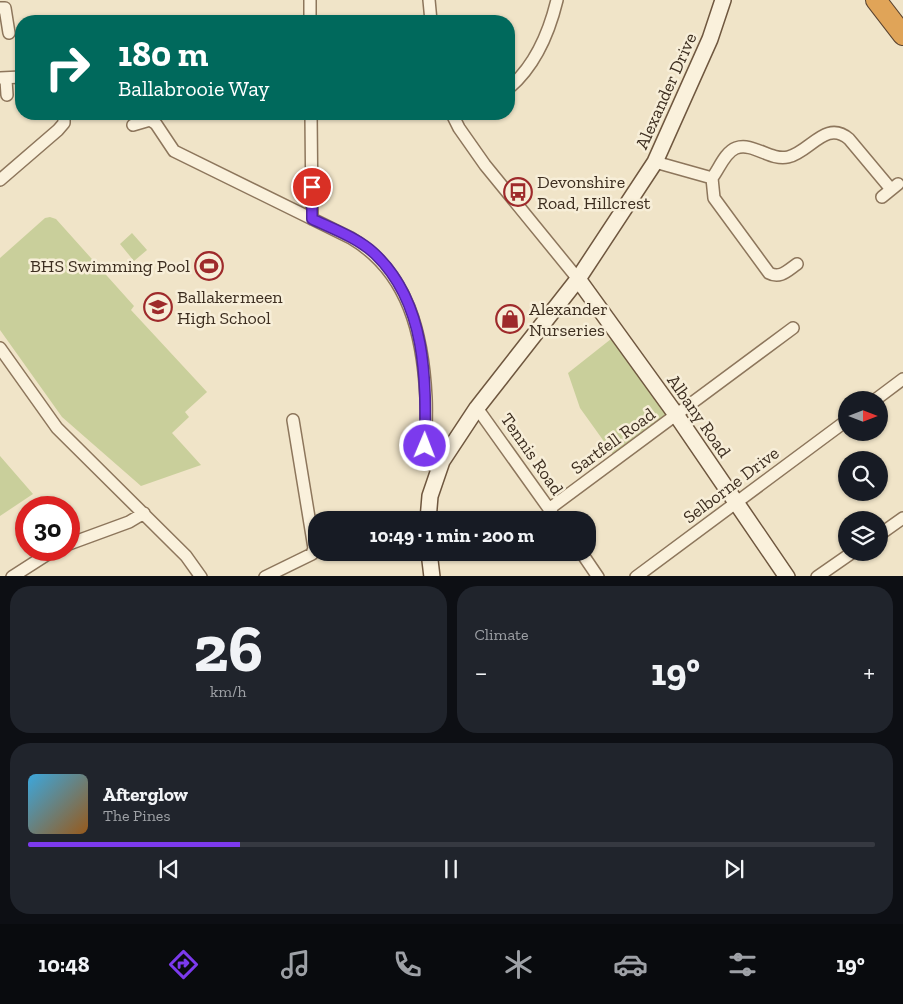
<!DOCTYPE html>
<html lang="en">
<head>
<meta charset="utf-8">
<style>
	:root { --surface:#171b24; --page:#20242c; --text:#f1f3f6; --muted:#9ea1a6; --line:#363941; --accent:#7c3aed }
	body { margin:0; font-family:"Zilla Slab",serif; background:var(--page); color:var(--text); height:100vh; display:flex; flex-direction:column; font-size:19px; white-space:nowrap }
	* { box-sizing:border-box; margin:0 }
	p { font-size:16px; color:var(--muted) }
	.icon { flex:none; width:28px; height:28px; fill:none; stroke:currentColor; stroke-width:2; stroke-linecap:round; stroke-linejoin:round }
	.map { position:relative; height:576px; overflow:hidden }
	.side { display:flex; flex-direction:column; gap:10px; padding:10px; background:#0d0f14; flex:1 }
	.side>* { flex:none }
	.banner { position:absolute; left:15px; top:15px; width:500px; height:105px; border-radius:20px; box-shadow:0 1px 4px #0004; background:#00695c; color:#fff; overflow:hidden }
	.needle { width:32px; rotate:90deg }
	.controls { position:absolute; left:838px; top:391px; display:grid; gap:10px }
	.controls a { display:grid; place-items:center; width:50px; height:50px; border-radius:50%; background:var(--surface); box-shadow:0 1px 4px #0004; font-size:25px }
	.speed { position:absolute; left:15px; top:496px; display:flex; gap:10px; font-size:25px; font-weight:700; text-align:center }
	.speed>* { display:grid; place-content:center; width:65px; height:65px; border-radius:50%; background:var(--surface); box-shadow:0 1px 4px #0004; line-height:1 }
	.speed .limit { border:8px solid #d22; background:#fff; color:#111 }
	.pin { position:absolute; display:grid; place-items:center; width:42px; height:42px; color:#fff; margin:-21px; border:2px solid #fff; border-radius:50%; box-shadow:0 1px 5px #0007 }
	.me { position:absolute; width:55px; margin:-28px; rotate:1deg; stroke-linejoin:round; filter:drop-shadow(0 0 4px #0008) }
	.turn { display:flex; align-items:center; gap:18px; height:105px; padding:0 20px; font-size:22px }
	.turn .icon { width:65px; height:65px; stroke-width:2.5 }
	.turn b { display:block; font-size:35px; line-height:42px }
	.big { font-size:38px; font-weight:700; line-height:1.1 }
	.side .widget { flex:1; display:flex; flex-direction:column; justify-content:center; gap:8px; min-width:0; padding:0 18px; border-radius:20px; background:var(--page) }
	.side .dial { align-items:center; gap:0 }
	.dial b { font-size:65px; line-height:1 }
	.song { display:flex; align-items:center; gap:15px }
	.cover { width:60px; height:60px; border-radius:8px; background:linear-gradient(135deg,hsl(200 70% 55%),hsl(30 70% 35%)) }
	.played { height:5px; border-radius:2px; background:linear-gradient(90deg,var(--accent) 25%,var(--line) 25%) }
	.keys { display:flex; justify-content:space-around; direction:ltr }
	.heat { display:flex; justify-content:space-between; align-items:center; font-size:28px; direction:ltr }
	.side .tiles { flex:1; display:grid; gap:10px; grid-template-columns:1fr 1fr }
	.widget:last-child { grid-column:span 2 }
	.trip { position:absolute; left:308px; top:511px; width:288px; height:50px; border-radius:20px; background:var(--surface); box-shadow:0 1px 4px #0004; font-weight:700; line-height:50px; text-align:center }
	.dock { display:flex; height:80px; justify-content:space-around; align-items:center; background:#090b0e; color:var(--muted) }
	.dock .icon { width:35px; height:35px }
	.dock .on { color:var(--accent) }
	.dock b { font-size:22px; color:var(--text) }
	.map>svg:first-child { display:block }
	.green { fill:#c9cf9b }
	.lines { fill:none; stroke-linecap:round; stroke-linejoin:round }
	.street-casing { stroke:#8d765c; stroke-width:14 }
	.secondary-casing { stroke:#6f573f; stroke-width:18 }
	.highway-casing { stroke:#5b4430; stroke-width:22 }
	.street { stroke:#faf1dc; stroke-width:11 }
	.secondary { stroke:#faf1dc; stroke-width:15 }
	.highway { stroke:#e0a458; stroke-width:20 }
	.route-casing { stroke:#51269a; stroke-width:12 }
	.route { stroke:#7c3aed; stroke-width:9 }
	.labels { text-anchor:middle; stroke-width:5; stroke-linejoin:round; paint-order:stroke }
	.street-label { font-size:18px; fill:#3d2e20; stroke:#f7eed8 }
	.poi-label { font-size:18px; fill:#3d2e20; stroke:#f7eed8; text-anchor:start }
</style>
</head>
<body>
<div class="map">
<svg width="903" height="577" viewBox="0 0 903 577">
	<rect width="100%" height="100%" fill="#f0e4c8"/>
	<!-- green -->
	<path class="green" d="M50,217l6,2 78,87 -3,4 76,82 -22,20 4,5 -17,16 29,32 -60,21 -79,-69 -62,-87v-72l45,-40z
		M132,233l15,17 -13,11 -14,-17z
		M611,339l56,76 -54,39 -33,-46 -12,-35z
		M0,456l33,38 -33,22z"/>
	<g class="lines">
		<defs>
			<path id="street" d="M310,0v21
				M429,0l2,21
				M0,8h5l4,25
				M0,78l21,-1
				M6,80l1,15
				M509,88c27,-23 40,-55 48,-88
				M311,114l1,105
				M452,114l7,14 26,37 93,114
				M133,125l17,-5 6,4 18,27 177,87c58,34 72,98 75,160 1,19 -1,39 0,58l3,7 9,6
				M655,162l57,16c7,-9 13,-26 24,-30 17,-6 34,13 52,9 22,-5 38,-38 61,-18l41,49
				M712,178l2,20 55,75c11,6 18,-2 28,-9
				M0,180l58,-50 6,-7v-9
				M882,197l16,-13
				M0,348l57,80 129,128 15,21
				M875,400l28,-21
				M477,408l80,112
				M549,509l244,-181
				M879,535l24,-17
				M69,544l60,-22 15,-9
				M581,552l17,25
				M12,577l42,-27
				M265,577l47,-23 2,-6 -21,-128
				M636,577l210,-156
				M817,577l36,-25"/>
			<path id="secondary" d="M578,279l99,137 110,161
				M428,520l2,-24 12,-35 35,-53 101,-129 77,-117 55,-123 13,-39
				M429,552l3,25"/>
			<path id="highway" d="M876,0l27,35"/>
		</defs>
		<!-- street casing -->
		<use href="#street" class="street-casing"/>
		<!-- secondary casing -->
		<use href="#secondary" class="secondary-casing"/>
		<!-- highway casing -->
		<use href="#highway" class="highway-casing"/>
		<!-- street -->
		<use href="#street" class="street"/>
		<!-- secondary -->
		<use href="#secondary" class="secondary"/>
		<!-- highway -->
		<use href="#highway" class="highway"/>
	</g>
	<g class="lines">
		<defs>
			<path id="route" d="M312,187v32c21,10 46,19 63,35 52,50 51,125 50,192"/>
		</defs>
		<!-- route casing -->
		<use href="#route" class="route-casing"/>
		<!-- route -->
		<use href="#route" class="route"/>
	</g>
	<!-- icons -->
	<defs>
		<symbol id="bus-ring" viewBox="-11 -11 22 22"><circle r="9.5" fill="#f7eed8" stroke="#9e2a2b" stroke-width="1.5"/><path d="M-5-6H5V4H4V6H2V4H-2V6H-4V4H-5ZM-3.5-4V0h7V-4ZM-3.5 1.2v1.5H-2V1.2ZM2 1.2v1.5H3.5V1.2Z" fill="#9e2a2b"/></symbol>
		<symbol id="stadium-ring" viewBox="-11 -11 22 22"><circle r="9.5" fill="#f7eed8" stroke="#9e2a2b" stroke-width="1.5"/><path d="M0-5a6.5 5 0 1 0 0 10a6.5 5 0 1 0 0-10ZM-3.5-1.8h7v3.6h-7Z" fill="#9e2a2b"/></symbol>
		<symbol id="school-ring" viewBox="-11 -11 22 22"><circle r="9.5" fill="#f7eed8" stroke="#9e2a2b" stroke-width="1.5"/><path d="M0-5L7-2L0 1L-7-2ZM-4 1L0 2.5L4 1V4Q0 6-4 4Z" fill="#9e2a2b"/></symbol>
		<symbol id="shop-ring" viewBox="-11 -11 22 22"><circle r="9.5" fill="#f7eed8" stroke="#9e2a2b" stroke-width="1.5"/><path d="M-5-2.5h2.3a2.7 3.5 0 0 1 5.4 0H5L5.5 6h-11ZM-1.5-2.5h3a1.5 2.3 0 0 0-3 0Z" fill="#9e2a2b"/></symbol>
	</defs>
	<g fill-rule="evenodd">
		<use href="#bus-ring" x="502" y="176" width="32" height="32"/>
		<use href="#stadium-ring" x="193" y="250" width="32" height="32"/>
		<use href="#school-ring" x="142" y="291" width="32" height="32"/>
		<use href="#shop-ring" x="494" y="303" width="32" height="32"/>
	</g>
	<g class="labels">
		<!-- street labels -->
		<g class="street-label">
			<text transform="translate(666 91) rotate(-66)" y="6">Alexander Drive</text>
			<text transform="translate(699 416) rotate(55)" y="6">Albany Road</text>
			<text transform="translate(613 441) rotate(-36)" y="6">Sartfell Road</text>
			<text transform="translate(532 454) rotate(55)" y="6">Tennis Road</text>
			<text transform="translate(731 485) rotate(-37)" y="6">Selborne Drive</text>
		</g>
		<!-- poi labels -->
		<g class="poi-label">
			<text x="537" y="188">Devonshire<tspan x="537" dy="21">Road, Hillcrest</tspan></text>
			<text x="190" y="272" text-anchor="end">BHS Swimming Pool</text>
			<text x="177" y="303">Ballakermeen<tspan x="177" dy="21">High School</tspan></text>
			<text x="529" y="315">Alexander<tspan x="529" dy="21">Nurseries</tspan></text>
		</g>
	</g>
</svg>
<div class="controls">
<a><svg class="needle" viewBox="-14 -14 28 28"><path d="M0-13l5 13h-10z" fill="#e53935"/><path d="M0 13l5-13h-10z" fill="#9ea1a6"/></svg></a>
<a><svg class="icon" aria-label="search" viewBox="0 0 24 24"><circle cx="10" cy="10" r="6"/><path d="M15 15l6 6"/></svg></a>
<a><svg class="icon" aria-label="layers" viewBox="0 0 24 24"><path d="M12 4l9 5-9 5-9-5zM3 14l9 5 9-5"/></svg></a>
</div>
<div class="speed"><div class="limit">30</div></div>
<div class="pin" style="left:312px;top:187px;background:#d93025"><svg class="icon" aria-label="arrive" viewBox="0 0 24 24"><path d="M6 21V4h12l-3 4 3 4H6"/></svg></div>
<svg class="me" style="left:425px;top:446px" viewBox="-20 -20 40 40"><circle r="17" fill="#7c3aed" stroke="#fff" stroke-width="3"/><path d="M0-11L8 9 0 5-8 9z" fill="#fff"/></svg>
<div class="trip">10:49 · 1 min · 200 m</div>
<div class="banner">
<div class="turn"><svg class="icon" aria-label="right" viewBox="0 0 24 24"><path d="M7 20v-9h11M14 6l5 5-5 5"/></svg><div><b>180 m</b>Ballabrooie Way</div></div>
</div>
</div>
<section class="side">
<div class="tiles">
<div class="widget dial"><b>26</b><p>km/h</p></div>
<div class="widget"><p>Climate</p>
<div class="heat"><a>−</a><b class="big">19°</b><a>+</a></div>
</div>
<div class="widget">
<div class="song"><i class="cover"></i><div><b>Afterglow</b><p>The Pines</p></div></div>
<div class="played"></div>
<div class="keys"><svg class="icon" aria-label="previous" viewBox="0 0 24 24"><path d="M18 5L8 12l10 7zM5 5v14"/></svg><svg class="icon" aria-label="pause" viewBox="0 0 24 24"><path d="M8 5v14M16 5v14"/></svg><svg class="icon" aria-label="next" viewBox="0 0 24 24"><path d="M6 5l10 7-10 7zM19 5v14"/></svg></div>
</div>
</div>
</section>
<nav class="dock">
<b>10:48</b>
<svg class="icon on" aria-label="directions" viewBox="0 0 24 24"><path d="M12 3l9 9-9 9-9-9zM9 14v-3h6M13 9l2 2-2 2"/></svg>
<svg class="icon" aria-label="music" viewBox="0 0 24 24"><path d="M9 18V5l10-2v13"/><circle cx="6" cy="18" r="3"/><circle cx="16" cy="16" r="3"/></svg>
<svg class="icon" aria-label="phone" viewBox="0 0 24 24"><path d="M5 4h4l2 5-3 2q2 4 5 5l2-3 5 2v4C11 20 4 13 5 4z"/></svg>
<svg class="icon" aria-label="climate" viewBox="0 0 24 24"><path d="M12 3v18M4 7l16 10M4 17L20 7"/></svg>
<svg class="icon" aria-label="car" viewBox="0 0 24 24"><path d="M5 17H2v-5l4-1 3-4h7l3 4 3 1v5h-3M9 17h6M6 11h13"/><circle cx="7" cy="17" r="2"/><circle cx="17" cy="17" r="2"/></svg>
<svg class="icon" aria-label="filters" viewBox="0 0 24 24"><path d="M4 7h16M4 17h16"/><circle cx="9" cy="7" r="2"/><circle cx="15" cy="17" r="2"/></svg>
<b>19°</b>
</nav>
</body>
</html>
